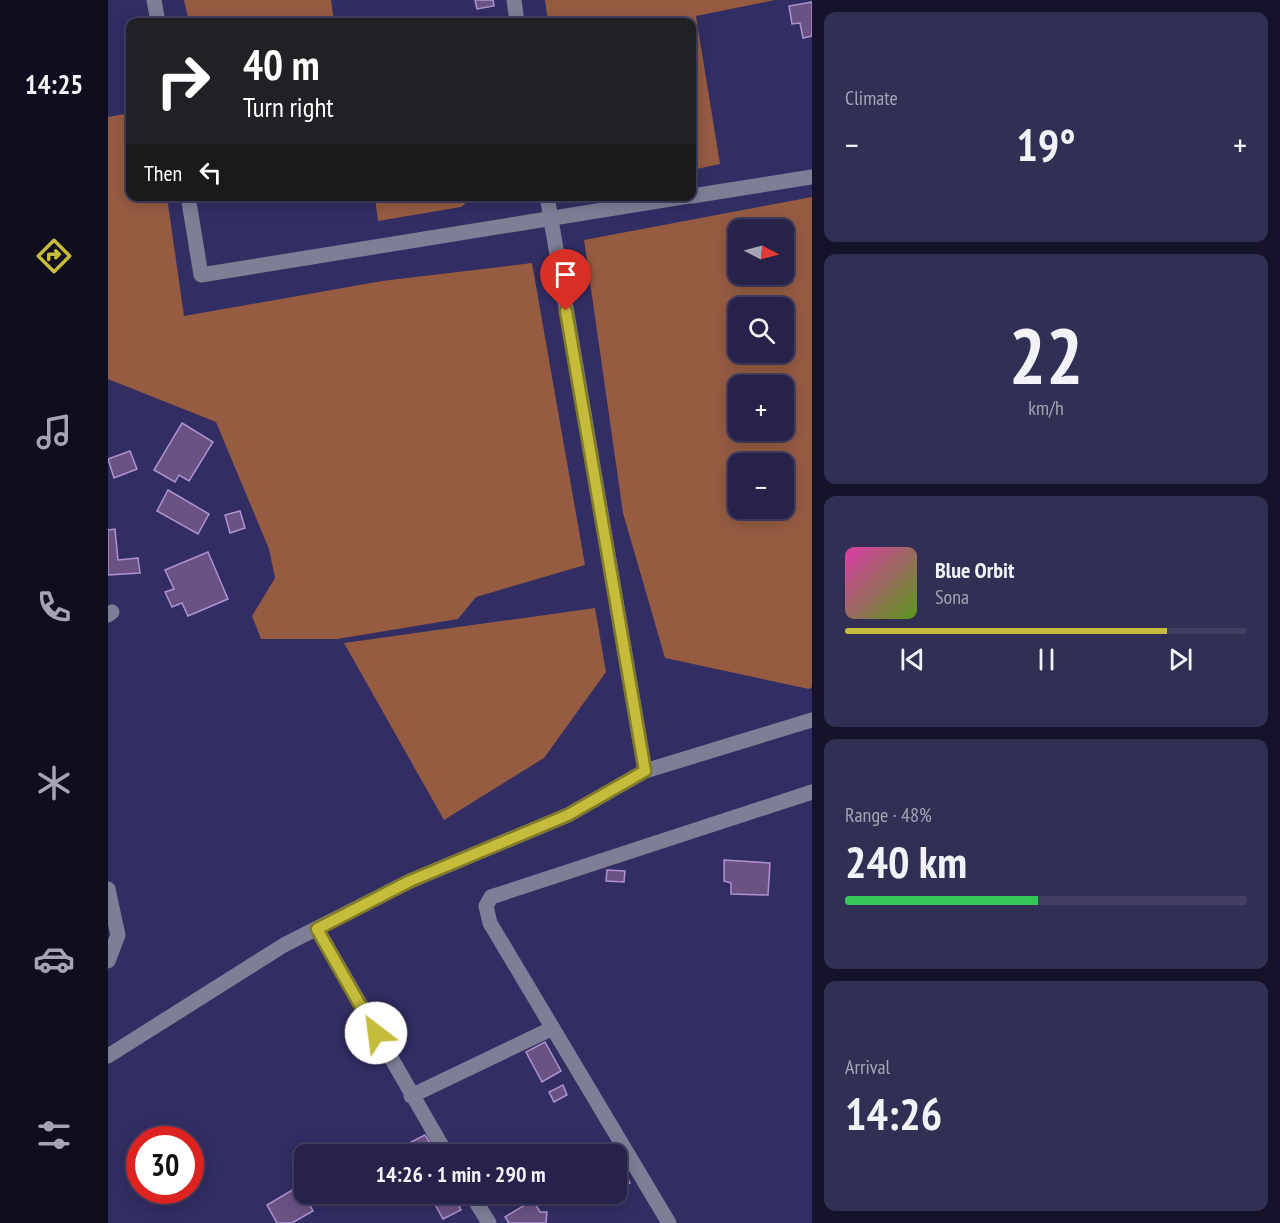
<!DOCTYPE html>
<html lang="en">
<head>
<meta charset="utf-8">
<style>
	:root { --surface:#26224a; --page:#322f54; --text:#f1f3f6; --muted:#a4a4b5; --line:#423f62; --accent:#c6bc3c }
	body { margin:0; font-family:"PT Sans Narrow",sans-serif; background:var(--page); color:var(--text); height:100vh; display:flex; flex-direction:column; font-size:22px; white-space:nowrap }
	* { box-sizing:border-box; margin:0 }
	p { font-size:20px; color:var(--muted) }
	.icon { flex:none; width:33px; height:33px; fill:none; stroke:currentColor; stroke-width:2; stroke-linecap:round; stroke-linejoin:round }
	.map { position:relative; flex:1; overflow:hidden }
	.side { display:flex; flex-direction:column; gap:12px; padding:12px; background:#151329; width:468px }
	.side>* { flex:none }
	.hud { position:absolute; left:18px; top:18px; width:570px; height:183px; border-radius:12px; box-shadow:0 3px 15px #0003,0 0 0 2px var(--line); background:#202124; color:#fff; overflow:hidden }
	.needle { width:39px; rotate:96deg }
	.buttons { position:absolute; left:620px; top:219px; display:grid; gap:12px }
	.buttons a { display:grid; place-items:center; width:66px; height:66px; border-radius:12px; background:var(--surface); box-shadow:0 3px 15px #0003,0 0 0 2px var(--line); font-size:30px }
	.speed { position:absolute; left:18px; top:1126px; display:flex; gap:12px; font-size:30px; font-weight:700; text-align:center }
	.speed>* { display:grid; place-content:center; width:78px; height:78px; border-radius:50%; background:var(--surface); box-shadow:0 3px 15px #0003,0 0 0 2px var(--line); line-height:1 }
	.speed .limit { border:9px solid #d22; background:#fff; color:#111 }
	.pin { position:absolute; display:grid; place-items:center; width:51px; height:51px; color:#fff; margin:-62px -26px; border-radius:50% 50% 50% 0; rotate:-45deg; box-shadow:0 0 6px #0007 }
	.pin .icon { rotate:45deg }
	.me { position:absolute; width:66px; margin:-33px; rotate:330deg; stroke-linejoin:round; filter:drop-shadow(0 0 4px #0008) }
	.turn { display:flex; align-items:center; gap:21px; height:126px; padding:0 18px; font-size:27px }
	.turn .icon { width:78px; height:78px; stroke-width:2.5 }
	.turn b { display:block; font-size:42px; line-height:51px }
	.then { display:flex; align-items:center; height:57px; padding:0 18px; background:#0003; gap:12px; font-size:22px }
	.big { font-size:45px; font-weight:700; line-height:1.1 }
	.side .card { flex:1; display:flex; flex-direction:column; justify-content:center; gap:9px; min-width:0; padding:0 21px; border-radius:12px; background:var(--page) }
	.side .dial { align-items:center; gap:0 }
	.dial b { font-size:78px; line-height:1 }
	.song { display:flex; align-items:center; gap:18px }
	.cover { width:72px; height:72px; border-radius:9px; background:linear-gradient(135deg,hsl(320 70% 55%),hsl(90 70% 35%)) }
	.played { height:6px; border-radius:3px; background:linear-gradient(90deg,var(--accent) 80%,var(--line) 80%) }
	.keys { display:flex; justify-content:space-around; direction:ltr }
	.heat { display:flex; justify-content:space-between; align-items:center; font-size:33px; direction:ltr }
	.charge { height:9px; border-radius:4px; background:linear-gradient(90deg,#34c759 48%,var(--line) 0) }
	.trip { position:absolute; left:186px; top:1144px; width:333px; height:60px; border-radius:12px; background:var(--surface); box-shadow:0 3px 15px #0003,0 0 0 2px var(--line); font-weight:700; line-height:60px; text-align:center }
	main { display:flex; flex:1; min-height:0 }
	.tabs { display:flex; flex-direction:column; width:108px; justify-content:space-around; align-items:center; background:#0f0e1e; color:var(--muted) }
	.tabs .icon { width:42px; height:42px }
	.tabs .selected { color:var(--accent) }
	.tabs b { font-size:27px; color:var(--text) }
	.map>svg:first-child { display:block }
	.forest { fill:#955c42; fill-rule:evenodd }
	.building { fill:#6a5285; stroke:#ae93cf; stroke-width:1.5 }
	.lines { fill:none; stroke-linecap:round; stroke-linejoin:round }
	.minor { stroke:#7e7e97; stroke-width:15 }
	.route-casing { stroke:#817a27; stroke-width:15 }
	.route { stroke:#c6bc3c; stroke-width:10 }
</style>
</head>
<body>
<main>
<nav class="tabs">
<b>14:25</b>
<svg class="icon selected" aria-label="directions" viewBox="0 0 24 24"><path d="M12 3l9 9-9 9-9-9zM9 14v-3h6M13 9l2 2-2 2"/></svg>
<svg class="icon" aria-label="music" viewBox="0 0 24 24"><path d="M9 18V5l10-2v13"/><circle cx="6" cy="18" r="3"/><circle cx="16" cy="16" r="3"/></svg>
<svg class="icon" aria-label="phone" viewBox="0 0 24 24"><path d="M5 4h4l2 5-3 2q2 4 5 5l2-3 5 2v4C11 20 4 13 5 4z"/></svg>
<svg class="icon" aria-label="climate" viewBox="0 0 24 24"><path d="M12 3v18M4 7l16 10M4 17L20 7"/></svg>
<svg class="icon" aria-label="car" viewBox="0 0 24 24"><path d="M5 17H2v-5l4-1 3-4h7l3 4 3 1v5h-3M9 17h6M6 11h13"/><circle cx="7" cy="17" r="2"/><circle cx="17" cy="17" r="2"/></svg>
<svg class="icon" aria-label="filters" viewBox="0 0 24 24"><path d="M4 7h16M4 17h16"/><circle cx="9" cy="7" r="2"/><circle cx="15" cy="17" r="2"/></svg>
</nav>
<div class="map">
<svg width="704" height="1223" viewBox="0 0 704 1223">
	<rect width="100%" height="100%" fill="#322d63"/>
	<!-- forest -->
	<path class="forest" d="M76,0h147l3,22h-145z
		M437,0h230l-79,16 24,148 -28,6v-148h-144z
		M22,113v83l37,1 17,119 198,-35 150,-18 53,302 -109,32 -18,22 -121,20h-76l-9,-23 23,-38 -6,-29 -53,-127 -108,-43v-262z
		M267,197v-1l99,1 -13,10 -83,14z
		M704,197v490l-3,2 -144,-31 -42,-145 -39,-273zM630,230h45v44h-45zM630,308h45v44h-45zM630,386h45v44h-45zM630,464h45v44h-45z
		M487,608l11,64 -62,86 -100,62 -100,-177z"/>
	<!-- building -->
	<path class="building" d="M367,0h18l1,6 -17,3z
		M704,2v34l-9,2 -3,-15 -8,1 -3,-18z
		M74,423l31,19 -24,39 -10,-6 -4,7 -21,-12z
		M22,451l7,18 -23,9 -6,-19z
		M60,490l41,24 -11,20 -41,-23z
		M132,511l5,17 -15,5 -5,-18z
		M7,529l3,31 20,-2 2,15 -32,2v-45z
		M100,552l20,47 -40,17 -6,-13 -10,4 -7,-15 9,-3 -9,-19z
		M616,860l46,3 -2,32 -37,-1v-11l-7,-2z
		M499,870l18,1 -1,11 -18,-1z
		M437,1042l16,29 -19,11 -16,-30z
		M455,1085l4,10 -13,7 -5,-10z
		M317,1135l13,20h-24l-7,-11z
		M516,1170l6,13 -14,6v-16z
		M191,1186l14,25 -21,12h-15l-10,-18z
		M345,1194l8,16 -18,9 -13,-24z
		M425,1200l7,12h7l-1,11h-37l-4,-6z"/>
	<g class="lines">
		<!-- minor -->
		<path class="minor" d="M46,0l4,22
			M406,0l3,22
			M80,196l13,79 488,-79
			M439,196l98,575
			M584,196l120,-19
			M0,615l4,-3
			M0,889l10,46 -10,26
			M209,929l130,226
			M0,1056l176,-111 126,-64 158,-66 77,-44 167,-51
			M303,1096l142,-68
			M363,1194l18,29
			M561,1223l-179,-300 -4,-17 5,-9 321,-105"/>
	</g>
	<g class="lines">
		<defs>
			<path id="route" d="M268,1033l-59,-104 93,-48 158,-66 77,-44 -79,-460"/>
		</defs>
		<!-- route casing -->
		<use href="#route" class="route-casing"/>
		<!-- route -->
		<use href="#route" class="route"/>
	</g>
</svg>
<div class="buttons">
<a><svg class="needle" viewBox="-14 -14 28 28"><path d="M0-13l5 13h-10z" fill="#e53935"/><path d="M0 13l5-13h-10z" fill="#a4a4b5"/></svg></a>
<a><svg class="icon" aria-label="search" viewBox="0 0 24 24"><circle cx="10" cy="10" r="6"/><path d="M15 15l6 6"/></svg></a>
<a>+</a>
<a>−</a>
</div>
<div class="speed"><div class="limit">30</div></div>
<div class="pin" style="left:458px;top:311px;background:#d93025"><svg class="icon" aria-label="arrive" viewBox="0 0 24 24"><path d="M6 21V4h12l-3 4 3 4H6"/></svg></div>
<svg class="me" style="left:268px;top:1033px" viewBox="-20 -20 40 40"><circle r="19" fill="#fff"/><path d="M0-13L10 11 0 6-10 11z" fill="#c6bc3c"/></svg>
<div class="trip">14:26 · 1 min · 290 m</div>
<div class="hud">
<div class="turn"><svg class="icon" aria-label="right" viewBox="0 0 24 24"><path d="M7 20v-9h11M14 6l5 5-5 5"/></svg><div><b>40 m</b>Turn right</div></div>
<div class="then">Then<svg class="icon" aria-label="left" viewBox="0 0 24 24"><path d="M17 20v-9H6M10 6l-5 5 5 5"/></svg></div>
</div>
</div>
<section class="side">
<div class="card"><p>Climate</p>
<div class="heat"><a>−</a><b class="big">19°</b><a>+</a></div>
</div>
<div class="card dial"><b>22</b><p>km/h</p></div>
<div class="card">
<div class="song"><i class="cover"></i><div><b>Blue Orbit</b><p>Sona</p></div></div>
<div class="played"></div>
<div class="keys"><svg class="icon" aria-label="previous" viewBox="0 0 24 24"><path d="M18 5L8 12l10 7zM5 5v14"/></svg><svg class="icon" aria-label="pause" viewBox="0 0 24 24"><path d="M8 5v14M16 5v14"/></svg><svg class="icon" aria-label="next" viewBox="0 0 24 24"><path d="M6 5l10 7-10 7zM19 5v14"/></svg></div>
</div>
<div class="card"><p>Range · 48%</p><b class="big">240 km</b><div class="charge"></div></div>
<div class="card"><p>Arrival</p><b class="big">14:26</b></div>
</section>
</main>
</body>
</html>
